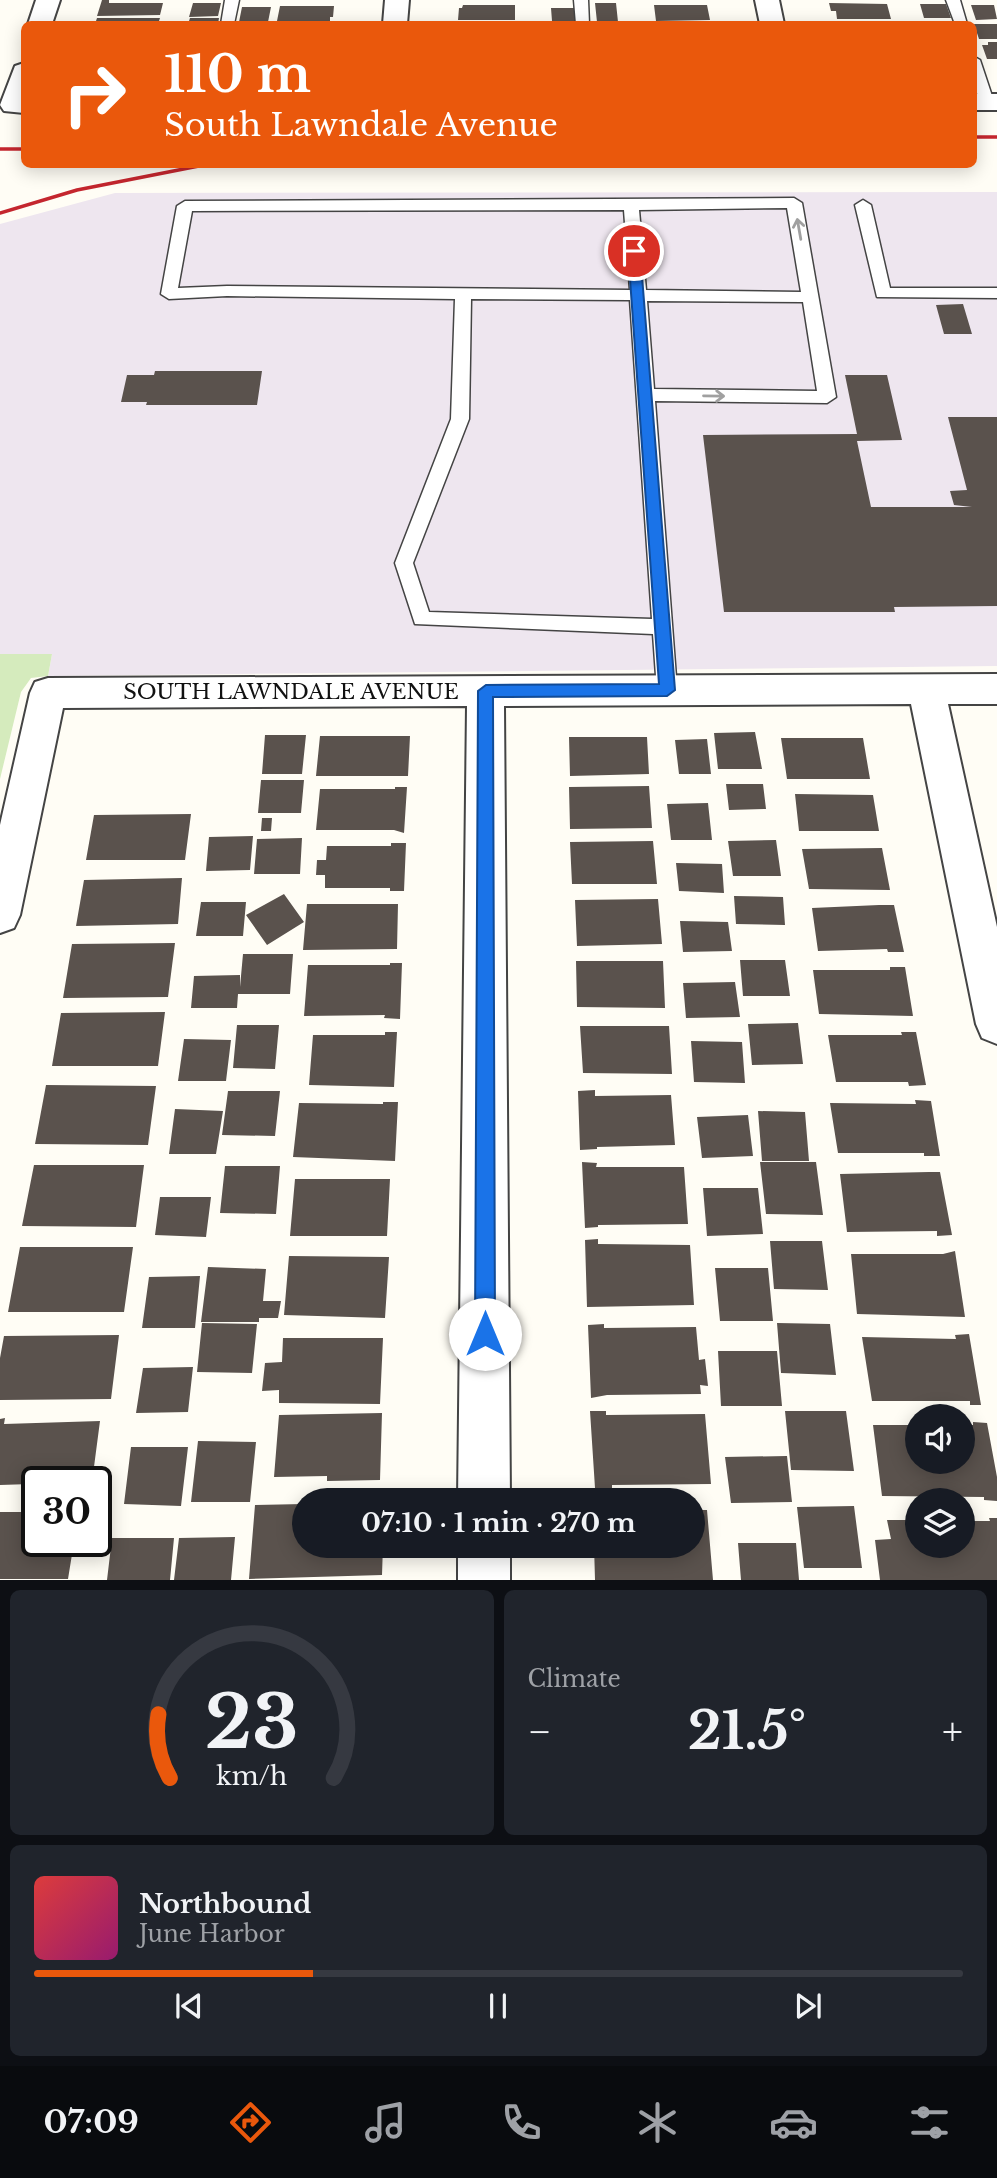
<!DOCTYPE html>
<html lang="en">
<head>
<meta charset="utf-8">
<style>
	:root { --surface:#171b24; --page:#20242c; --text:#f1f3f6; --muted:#9ea1a6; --line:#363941; --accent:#ea580c }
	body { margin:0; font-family:"Libre Baskerville",serif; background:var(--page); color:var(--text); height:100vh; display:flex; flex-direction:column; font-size:26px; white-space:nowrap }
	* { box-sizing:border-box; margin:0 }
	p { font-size:23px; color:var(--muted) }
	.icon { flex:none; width:38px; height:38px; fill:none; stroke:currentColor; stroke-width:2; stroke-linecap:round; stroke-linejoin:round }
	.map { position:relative; height:1580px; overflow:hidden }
	.panel { display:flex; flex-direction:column; gap:10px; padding:10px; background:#0d0f14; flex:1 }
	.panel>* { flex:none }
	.banner { position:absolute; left:21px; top:21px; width:956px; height:147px; border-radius:10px; box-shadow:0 4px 18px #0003; background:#ea580c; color:#fff; overflow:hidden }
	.tools { position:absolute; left:905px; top:1404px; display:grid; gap:14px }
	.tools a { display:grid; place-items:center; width:70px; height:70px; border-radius:50%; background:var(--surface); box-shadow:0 4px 18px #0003; font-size:35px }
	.speed { position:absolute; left:21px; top:1466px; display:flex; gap:14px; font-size:35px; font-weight:700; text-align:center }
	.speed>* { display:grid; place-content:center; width:91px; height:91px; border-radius:50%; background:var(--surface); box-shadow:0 4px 18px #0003; line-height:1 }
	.speed .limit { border:4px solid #111; border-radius:10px; background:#fff; color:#111 }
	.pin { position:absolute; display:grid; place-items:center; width:60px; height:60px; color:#fff; margin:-30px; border:4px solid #fff; border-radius:50%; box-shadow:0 2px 7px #0007 }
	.me { position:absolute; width:77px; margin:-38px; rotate:0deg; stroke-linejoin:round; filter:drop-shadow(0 0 5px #0008) }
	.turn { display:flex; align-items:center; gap:24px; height:147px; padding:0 28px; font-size:32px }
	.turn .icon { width:91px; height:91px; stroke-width:2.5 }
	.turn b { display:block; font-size:49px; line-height:60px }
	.big { font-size:52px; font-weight:800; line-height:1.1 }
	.panel .card { flex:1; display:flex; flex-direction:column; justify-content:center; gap:10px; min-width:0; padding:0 24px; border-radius:10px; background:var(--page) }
	.panel .dial { align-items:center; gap:0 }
	.dial svg { height:182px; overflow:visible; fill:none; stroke:var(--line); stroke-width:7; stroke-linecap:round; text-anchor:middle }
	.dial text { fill:var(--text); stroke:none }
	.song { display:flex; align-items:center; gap:21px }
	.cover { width:84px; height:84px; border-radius:10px; background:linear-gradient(135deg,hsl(0 70% 55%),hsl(320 70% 35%)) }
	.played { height:7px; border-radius:4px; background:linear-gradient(90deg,var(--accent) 30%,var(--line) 30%) }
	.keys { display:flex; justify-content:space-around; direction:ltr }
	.heat { display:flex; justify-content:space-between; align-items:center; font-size:38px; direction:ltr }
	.panel .tiles { flex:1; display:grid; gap:10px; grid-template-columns:1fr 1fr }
	.card:last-child { grid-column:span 2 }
	.trip { position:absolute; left:292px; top:1488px; width:413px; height:70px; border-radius:35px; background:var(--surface); box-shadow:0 4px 18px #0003; font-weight:800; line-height:70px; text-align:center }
	.dock { display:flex; height:112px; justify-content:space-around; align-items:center; background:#090b0e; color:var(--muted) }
	.dock .icon { width:49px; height:49px }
	.dock .selected { color:var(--accent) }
	.dock b { font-size:32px; color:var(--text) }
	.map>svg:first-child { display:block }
	.industrial { fill:#eee6ef }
	.green { fill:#d5ebbd }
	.building { fill:#5a524d }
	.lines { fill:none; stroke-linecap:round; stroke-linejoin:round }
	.lane-casing { stroke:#444; stroke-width:3 }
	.street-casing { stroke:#444; stroke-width:4 }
	.lane { fill:#fff; fill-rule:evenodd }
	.street { fill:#fff; fill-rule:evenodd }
	.rail { stroke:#c4262e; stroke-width:3.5 }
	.oneway { stroke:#a0a0a0 }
	.route { fill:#1a73e8; stroke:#114b97; stroke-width:2 }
	.labels { text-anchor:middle; stroke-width:7; stroke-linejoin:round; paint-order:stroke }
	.street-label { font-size:21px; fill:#111; stroke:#fff }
</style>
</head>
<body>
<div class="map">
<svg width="997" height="1580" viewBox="0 0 997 1580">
	<rect width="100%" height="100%" fill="#fffdf5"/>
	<!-- industrial -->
	<path class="industrial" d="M997,192v474l-949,10 4,-22h-52v-430l115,-31z"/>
	<!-- green -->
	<path class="green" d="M0,654h52l-4,22 -17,2 -10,14 -21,87z"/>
	<!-- building -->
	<path class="building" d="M102,0h7v3h54l-3,12 -63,1z
		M193,3h28l-3,13 -29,1z
		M595,3h21l2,19h-21z
		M829,3l58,1 4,15h-54l-1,-8h-5z
		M920,4h26l5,14h-27z
		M463,5h52v15h-57l1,-12h3z
		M654,5h53l3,15 -54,1z
		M971,5h23l3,14 -21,1z
		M280,6h54l-1,11h-3v4h-53z
		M242,7h29l-3,15h-29z
		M551,8h23l1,13h-23z
		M97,18h63l-2,6h-63z
		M190,18h29l-1,6h-30z
		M974,24h23v15h-18z
		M988,42h9v17h-10l-5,-14h6z
		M963,304l9,30h-28l-8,-29z
		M155,371h107l-5,34h-111l1,-3h-26l6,-27h27z
		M845,375h42l15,65 -45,1 14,66h101l-18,-2 -4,-14 17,-1 -19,-73h49v189l-103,1 1,5h-171l-21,-177 154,-1z
		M755,732l7,37h-44l-4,-36z
		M265,735h41l-4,39h-40z
		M320,736h90l-2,40h-92z
		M569,737h78l2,37 -79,2z
		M781,738h82l7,41h-83z
		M707,739l4,35h-32l-4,-34z
		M261,780h43l-3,33h-43z
		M726,784h37l3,25 -37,1z
		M649,786l3,42 -82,1 -1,-42z
		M395,787h12l-3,46 -10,-3h-78l4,-41h75z
		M795,794l78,1 6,36h-80z
		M708,803l4,37h-41l-4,-36z
		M191,814l-6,46h-99l8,-45z
		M262,818h10l-1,13h-10z
		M253,836l-3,34 -44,1 3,-34z
		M302,838l-2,36h-46l3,-35z
		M776,840l5,36h-48l-5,-35z
		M653,841l4,43h-85l-2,-42z
		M391,843h15l-2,48h-14v-3h-65v-13h-9l1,-15h9l1,-14h64z
		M882,848l8,42 -81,-1 -7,-40z
		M676,863l46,1 2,29 -45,-2z
		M182,878l-4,46 -102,2 8,-46z
		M284,894l20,28 -37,23 -21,-30z
		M734,896l49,1 2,28 -49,-1z
		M658,899l4,45 -85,2 -2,-46z
		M201,902h45l-3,34h-47z
		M307,904h91l-1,45 -94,1z
		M879,905h15l10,47h-16l-1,-3 -69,2 -6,-43z
		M680,921l48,1 4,29 -49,1z
		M175,943l-7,54 -105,1 9,-54z
		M243,954h50l-3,40h-52l-1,14h-46l3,-32 46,-1v12z
		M740,960h45l5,36h-47z
		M576,961h87l2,47 -88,-1z
		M390,963h12l-2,56 -16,-1 1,-3 -81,1 4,-51h82z
		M890,967h15l8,49 -94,-2 -6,-44h77z
		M735,982l5,35 -54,1 -3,-35z
		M165,1012l-7,54h-106l9,-53z
		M798,1023l5,41 -51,1 -4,-41z
		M237,1025h42l-4,44 -42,-1z
		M580,1026h89l3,48 -89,-1z
		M385,1032h12l-3,55 -85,-2 4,-50h72z
		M901,1032h15l10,53 -17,1 -1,-4h-72l-8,-47h74z
		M184,1039l47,1 -5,41h-48z
		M691,1041l51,1 3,41 -51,-1z
		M46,1085l110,1 -8,59 -113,-1z
		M595,1090v6l76,-1 4,50 -78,2v2l-17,1 -2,-59z
		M228,1091h52l-5,45 -53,-1z
		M915,1100l16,1 9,55h-16v-3h-86l-8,-50 86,1z
		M383,1102h15l-3,59 -102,-4 6,-54 84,1z
		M175,1109l48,2 -7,43h-47z
		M758,1111l47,1 4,49h-47z
		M748,1115l5,41 -51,2 -5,-41z
		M582,1162l15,1 -1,4h88l4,57 -90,1v2l-13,1z
		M760,1162h56l7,53 -57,-1z
		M34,1165h110l-8,62 -114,-1z
		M225,1166h55l-4,48 -56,-1z
		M929,1172h11l12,63 -15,1v-5l-90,1 -7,-58z
		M295,1179h95l-3,57h-97z
		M703,1188h55l5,46 -56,2z
		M160,1197h51l-5,40 -51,-2z
		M598,1239v5l92,1 4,60 -107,2 -2,-67z
		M770,1241h52l6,49 -54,-1z
		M20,1247h113l-9,65h-116z
		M955,1251l10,66 -108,-3 -6,-60h92z
		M289,1256l100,1 -4,61 -101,-3z
		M208,1267l58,2 -3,32h18l-3,17h-19v4h-58z
		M715,1268h53l5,53h-53z
		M200,1276l-5,52h-53l7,-51z
		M202,1323l55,1 -5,49 -55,-1z
		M777,1323l53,1 6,51 -55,-2z
		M604,1324v4l92,-1 3,33 6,-1 3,27 -8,-1 1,9 -94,1 -16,3 -3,-73z
		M969,1334l12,71h-11v-4h-98l-10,-64 94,2 -1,-4z
		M119,1335l-8,64 -111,1v-42l4,-22z
		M283,1338h100l-3,66 -101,-1v-13l-17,1 3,-28 17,-1z
		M718,1351h59l5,55h-61z
		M193,1367l-5,45 -52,1 7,-45z
		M590,1411h16v4l99,-1 6,70 -99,1v4l-17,-1z
		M785,1411h61l8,60 -63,-1z
		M382,1413l-2,67 -53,1v-5l-53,1 5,-62z
		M5,1418l-1,6 96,-3 -8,61 -92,3v-66z
		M973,1422l14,1 10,54v24l-13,-1v-3l-102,-1 -9,-71h44v36h45v-36h11z
		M198,1441l58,1 -6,60h-59z
		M131,1447h57l-7,59 -57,-2z
		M787,1456l5,46 -61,1 -6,-46z
		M304,1504v41h79l-1,30 -133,4 6,-74z
		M854,1506l8,62h-58l-7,-61z
		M693,1510h14l6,70h-118l-1,-35h99z
		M0,1512h37v30h37l-6,37h-68z
		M989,1518h8v62h-117l-5,-40 16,-1 -4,-19h30v25h45v-24h28z
		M235,1537l-4,43h-57l5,-42z
		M112,1538h62l-4,42h-63z
		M738,1543h58l3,37h-58z"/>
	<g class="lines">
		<defs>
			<path id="lane" d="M225,0h14l-5,24h-13z
				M574,0h14l1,24h-13z
				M946,0h14l7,24h-12z
				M973,56l7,4 14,42 -2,3 -5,1 -7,-4 -7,-21z
				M794,198l8,5 34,194 -9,6 -172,-2 22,289 -3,6 -7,2 -7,-2 -3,-6 -4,-56 -238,-10 -20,-61 56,-144 4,-120 -228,-3 -58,3 -8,-5 16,-88 8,-5zM787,208l14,84 -155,-2 -7,-80zM624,210l6,80 -403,-4 -49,2 14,-77zM471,299l159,1 22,319 -223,-7 -16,-49 56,-144zM647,301l156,1 14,89 -163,-2z
				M863,200l8,5 19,83h107v10l-120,-1 -22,-92z"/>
			<path id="street" d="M36,0h24l-8,24h-24z
				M385,0h24l-2,24h-24z
				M755,0h24l5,24h-24z
				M24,63v50l-20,-2 -4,-6 15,-39z
				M973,94h24v16h-24z
				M997,674v30h-49l49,223v117l-15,-6 -6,-14 -65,-320 -407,2 6,794h-52l9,-794 -404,2 -43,207 -6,13 -14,5v-108l30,-132 5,-11 13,-4z
				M458,1545h52v35h-52z"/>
		</defs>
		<!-- lane casing -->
		<use href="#lane" class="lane-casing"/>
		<!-- street casing -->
		<use href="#street" class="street-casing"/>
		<!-- lane -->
		<use href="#lane" class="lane"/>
		<!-- street -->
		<use href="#street" class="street"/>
		<!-- rail -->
		<path class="rail" d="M973,137h24
			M0,149h24
			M0,213l77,-23 132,-26"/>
	</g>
	<!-- one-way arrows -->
	<defs><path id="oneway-shaft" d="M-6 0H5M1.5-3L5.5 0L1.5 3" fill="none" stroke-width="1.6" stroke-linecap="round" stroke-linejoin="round" transform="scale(1.75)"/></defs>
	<g class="oneway">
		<use href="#oneway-shaft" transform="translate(799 229) rotate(-100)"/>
		<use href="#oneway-shaft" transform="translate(714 396) rotate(1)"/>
	</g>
	<!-- route -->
	<path class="route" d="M634,247l6,4 35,439 -8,6 -174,1 2,637 -3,7 -7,3 -7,-3 -3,-7 3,-643 8,-6 173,-1 -31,-433z"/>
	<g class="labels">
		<!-- street labels -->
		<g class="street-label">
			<text x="291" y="699">SOUTH LAWNDALE AVENUE</text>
		</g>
	</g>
</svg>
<div class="tools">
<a><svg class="icon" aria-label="sound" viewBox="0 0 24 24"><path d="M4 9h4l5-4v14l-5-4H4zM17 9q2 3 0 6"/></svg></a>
<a><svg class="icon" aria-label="layers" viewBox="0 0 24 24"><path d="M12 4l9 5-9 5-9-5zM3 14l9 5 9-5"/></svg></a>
</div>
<div class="speed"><div class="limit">30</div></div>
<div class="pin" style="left:634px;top:251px;background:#d93025"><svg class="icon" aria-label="arrive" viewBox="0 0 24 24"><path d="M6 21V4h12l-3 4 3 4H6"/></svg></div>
<svg class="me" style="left:485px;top:1334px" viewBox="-20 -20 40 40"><circle r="19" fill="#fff"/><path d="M0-13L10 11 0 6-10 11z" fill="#1a73e8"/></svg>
<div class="trip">07:10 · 1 min · 270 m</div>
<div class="banner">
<div class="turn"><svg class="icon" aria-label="right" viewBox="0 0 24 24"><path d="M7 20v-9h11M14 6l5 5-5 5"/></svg><div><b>110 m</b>South Lawndale Avenue</div></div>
</div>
</div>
<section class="panel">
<div class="tiles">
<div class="card dial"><svg viewBox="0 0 100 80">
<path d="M14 69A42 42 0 1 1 86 69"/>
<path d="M14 69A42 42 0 0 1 9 41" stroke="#ea580c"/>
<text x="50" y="56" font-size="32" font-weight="700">23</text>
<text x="50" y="72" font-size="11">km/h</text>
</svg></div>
<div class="card"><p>Climate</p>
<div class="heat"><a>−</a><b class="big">21.5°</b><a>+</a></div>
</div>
<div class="card">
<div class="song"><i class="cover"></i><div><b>Northbound</b><p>June Harbor</p></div></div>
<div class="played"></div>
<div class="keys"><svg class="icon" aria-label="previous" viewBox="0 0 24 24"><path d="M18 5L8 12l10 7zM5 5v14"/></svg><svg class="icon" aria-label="pause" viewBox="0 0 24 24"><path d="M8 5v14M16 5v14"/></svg><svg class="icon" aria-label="next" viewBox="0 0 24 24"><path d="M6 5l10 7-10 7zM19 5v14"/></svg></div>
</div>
</div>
</section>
<nav class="dock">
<b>07:09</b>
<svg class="icon selected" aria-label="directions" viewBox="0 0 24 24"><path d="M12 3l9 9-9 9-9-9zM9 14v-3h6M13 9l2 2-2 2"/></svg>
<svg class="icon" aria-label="music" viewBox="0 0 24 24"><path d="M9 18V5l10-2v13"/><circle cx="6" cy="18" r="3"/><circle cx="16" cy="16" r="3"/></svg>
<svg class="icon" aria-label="phone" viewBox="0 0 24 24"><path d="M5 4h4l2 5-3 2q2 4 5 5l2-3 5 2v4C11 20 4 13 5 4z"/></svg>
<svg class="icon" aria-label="climate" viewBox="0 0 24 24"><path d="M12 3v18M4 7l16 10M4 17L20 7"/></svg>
<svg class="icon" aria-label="car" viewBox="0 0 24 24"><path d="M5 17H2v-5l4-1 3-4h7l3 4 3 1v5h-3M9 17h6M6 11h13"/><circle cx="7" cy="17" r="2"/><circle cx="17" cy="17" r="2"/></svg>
<svg class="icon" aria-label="filters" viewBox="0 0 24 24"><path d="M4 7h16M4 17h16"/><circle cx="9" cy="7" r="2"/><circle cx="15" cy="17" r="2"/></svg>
</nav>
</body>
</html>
